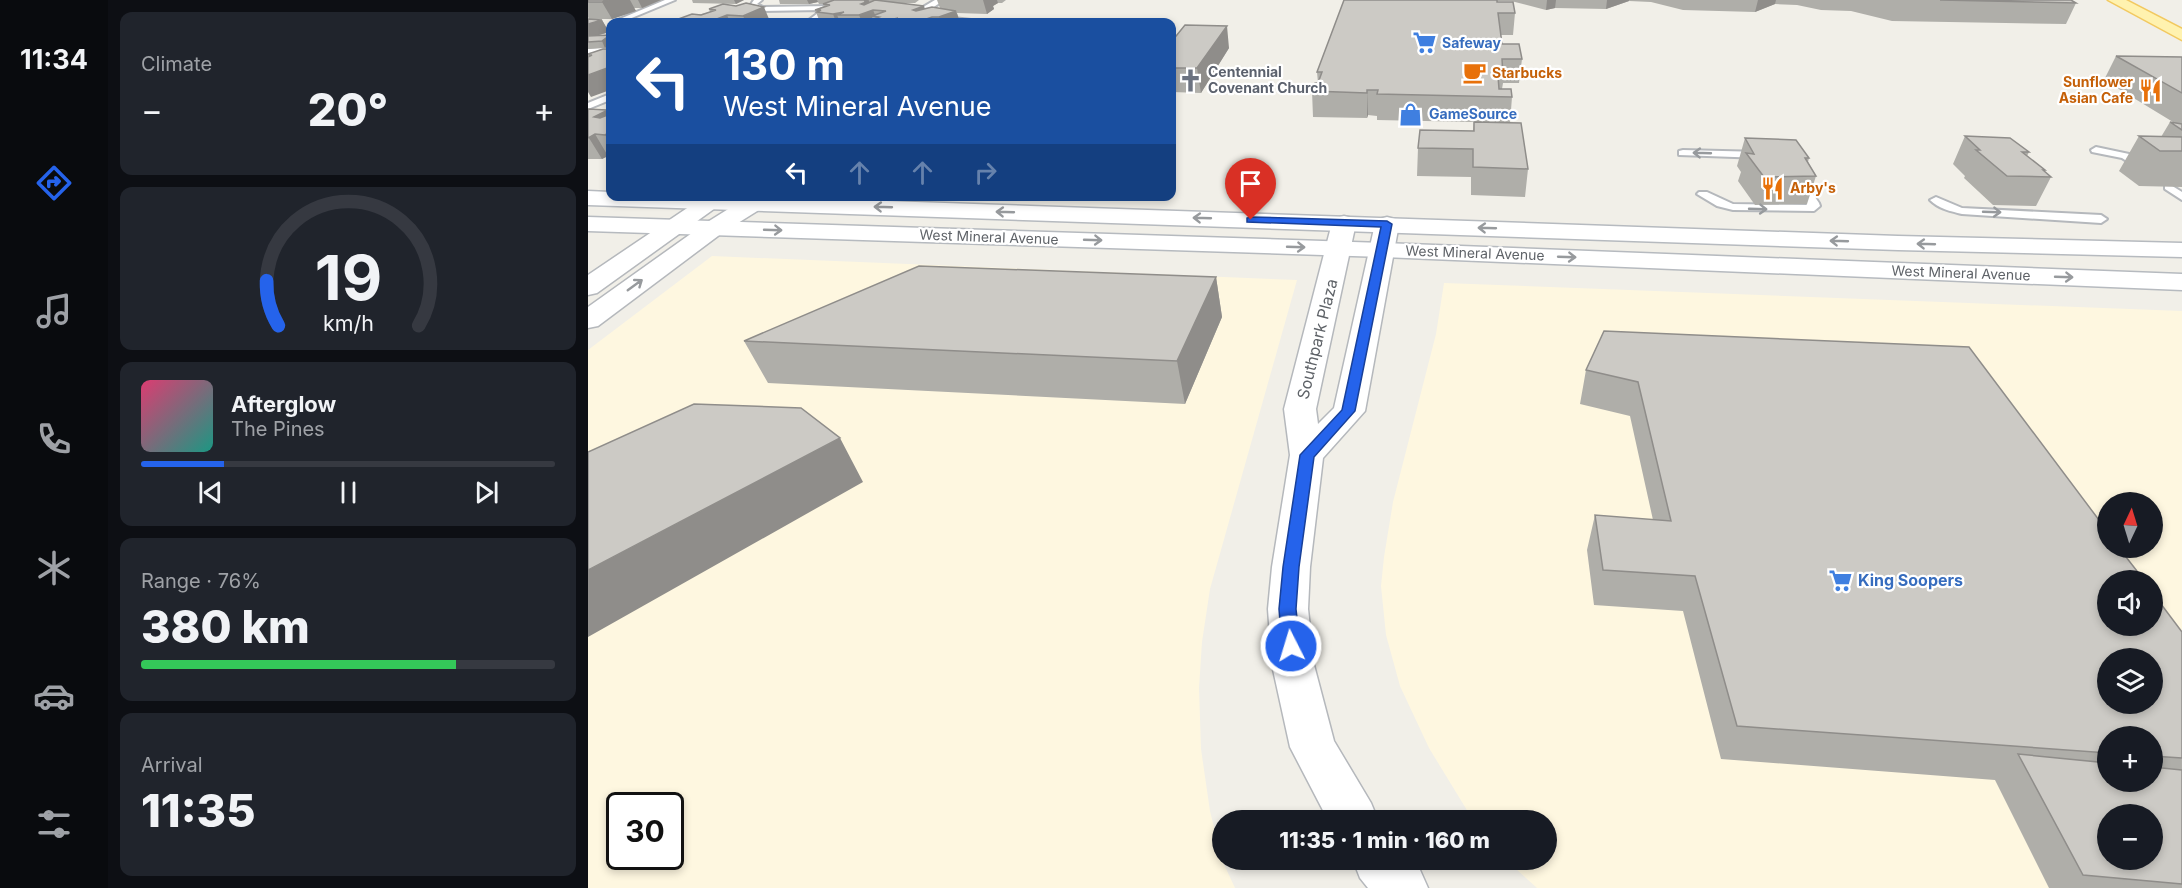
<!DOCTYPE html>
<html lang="en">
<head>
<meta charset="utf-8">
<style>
	:root { --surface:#171b24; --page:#20242c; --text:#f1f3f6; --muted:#9ea1a6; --line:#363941; --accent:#2563eb }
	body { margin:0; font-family:Inter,sans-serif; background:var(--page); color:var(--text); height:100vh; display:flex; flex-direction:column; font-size:22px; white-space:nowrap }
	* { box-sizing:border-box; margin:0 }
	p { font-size:20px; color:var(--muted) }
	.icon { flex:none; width:33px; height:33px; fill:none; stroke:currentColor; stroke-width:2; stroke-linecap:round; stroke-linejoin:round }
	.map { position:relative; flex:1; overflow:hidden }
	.panel { display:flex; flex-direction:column; gap:12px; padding:12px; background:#0d0f14; width:480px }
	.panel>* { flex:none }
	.guide { position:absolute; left:18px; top:18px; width:570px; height:183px; border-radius:12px; box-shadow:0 3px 9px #0003; background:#1a4fa0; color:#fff; overflow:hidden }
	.needle { width:39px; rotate:4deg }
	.buttons { position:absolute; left:1509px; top:492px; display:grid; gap:12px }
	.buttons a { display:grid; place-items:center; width:66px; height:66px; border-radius:50%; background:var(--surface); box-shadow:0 3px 9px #0003; font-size:30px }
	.speed { position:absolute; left:18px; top:792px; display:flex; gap:12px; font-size:30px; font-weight:700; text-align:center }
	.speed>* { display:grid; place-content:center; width:78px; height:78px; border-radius:50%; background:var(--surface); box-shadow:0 3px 9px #0003; line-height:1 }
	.speed .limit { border:3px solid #111; border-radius:9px; background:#fff; color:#111 }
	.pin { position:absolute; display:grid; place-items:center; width:51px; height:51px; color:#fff; margin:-62px -26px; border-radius:50% 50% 50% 0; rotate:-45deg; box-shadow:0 0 6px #0007 }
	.pin .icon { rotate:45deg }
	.me { position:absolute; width:66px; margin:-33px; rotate:355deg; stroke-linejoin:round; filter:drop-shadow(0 0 4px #0008) }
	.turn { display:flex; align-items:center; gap:21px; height:126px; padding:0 18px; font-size:27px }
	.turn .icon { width:78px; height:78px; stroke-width:2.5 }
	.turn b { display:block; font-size:42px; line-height:51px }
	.lanes { display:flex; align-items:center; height:57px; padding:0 18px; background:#0003; justify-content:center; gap:30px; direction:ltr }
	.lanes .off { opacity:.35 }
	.big { font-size:45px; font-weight:800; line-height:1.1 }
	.panel .widget { flex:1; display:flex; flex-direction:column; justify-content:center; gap:9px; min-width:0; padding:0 21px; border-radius:12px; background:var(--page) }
	.panel .dial { align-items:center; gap:0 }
	.dial svg { height:156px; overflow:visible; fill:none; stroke:var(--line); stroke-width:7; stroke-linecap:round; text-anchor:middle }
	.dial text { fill:var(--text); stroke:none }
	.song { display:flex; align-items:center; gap:18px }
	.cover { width:72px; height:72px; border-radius:9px; background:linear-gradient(135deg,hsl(340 70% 55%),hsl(170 70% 35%)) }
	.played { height:6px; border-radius:3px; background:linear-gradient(90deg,var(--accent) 20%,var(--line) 20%) }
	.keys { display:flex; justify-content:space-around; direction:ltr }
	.heat { display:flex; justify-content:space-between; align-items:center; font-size:33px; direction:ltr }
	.charge { height:9px; border-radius:4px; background:linear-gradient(90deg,#34c759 76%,var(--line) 0) }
	.trip { position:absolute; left:624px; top:810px; width:345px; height:60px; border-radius:30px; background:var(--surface); box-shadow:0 3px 9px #0003; font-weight:800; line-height:60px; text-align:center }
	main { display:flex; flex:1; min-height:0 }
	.dock { display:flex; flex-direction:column; width:108px; justify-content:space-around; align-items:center; background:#090b0e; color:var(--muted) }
	.dock .icon { width:42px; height:42px }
	.dock .selected { color:var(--accent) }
	.dock b { font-size:27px; color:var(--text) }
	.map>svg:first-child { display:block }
	.commercial { fill:#fef7e0; fill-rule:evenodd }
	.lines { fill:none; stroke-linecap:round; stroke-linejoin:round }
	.lane-casing { stroke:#b5b8bc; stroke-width:4 }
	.street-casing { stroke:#b5b8bc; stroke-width:3 }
	.secondary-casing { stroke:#b6babf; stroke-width:3 }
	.primary-casing { stroke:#f2c960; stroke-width:3 }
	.lane { fill:#fff; fill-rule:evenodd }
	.street { fill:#fff; fill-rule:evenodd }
	.secondary { fill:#fff; fill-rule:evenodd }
	.primary { fill:#fff2af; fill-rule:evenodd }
	.wall { fill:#afaea9; fill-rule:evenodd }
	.shaded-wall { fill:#8f8d8a }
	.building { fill:#cccac5; stroke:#8f8d8a; stroke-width:1.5; fill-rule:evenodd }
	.oneway { stroke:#979a9d }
	.route { fill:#2563eb; stroke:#184099; stroke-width:1.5 }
	.labels { text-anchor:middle; stroke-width:4.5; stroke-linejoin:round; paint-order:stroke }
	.far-shop-label { font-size:14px; font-weight:bold; fill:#366cbe; stroke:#fff; text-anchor:start }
	.far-worship-label { font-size:14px; font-weight:bold; fill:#5b616d; stroke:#fff; text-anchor:start }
	.far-food-label { font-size:14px; font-weight:bold; fill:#c56008; stroke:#fff; text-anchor:start }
	.far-street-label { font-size:14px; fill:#5f6368; stroke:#fff }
	.street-label { font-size:16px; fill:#5f6368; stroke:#fff }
	.shop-label { font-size:16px; font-weight:bold; fill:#366cbe; stroke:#fff; text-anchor:start }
</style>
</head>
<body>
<main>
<nav class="dock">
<b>11:34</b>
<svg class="icon selected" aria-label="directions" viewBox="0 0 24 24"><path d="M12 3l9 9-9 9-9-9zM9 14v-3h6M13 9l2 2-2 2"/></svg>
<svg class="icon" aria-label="music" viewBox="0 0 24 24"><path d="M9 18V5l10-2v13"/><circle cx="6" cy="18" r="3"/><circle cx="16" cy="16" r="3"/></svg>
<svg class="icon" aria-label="phone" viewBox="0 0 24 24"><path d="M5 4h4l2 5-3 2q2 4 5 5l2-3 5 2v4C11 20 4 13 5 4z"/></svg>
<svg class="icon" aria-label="climate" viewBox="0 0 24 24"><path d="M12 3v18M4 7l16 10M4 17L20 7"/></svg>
<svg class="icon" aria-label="car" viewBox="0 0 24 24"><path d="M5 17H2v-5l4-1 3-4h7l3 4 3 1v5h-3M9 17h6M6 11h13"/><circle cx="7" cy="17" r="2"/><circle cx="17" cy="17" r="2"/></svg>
<svg class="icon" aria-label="filters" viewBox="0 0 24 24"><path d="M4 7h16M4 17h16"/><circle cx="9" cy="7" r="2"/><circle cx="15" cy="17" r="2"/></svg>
</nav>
<section class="panel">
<div class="widget"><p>Climate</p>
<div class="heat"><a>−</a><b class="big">20°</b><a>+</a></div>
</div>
<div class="widget dial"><svg viewBox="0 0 100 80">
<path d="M14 69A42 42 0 1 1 86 69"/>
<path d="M14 69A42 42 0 0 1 8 46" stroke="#2563eb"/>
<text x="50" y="56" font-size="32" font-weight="700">19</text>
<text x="50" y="72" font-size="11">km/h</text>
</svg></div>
<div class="widget">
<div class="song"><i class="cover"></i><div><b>Afterglow</b><p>The Pines</p></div></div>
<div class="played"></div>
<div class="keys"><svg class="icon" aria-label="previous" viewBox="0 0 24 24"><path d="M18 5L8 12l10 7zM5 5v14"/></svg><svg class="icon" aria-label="pause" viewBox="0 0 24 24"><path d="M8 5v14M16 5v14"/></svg><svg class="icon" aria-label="next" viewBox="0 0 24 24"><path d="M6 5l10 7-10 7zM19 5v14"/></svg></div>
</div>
<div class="widget"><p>Range · 76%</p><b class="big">380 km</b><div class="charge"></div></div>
<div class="widget"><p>Arrival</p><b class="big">11:35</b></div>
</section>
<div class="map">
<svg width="1594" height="888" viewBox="0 0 1594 888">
	<rect width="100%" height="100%" fill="#f1efe8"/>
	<!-- commercial -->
	<path class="commercial" d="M124,256l585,24 -87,309 -8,53 -3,46 2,61 9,62 12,49 13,28h-647v-538zM32,806h50v50h-50z
		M856,283l738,28v577h-645l-31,-28h40v-40h-73l-44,-72 -29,-62 -14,-51 -5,-49 3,-29 9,-55 43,-168zM1520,502h44v46h-44zM1520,580h44v46h-44zM1520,658h44v46h-44zM1520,736h44v46h-44zM1520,814h44v46h-44z"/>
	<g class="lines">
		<defs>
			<path id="lane" d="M77,0h10l-53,22 -7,-1z
				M166,0h8l-5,4 6,3 68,-1 10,3 -9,1 -19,12h-7l16,-12 -60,1 -13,-4z
				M347,0h9l-25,17h-6v-4z
				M347,16l36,4 4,2 -37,-2z
				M22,47v4l-22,2v-4z
				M22,94v6l-22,9v-6z
				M1508,147l33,7 20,15 -5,3 -22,-14 -30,-6 -1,-2z
				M1095,150l79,2 5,3 -5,3 -83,-3v-4z
				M1210,177l4,1 17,25 1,3 -6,5 -81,-1 -16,-4 -20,-12 2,-2h8l26,12 74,1 -14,-25z
				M1581,184l13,8v8l-17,-11v-4z
				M1348,197l26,11 139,7 6,4 -6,4 -139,-9c-12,-3 -23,-5 -32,-14z"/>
			<path id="street" d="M117,196h27l-135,97 -9,2v-20z
				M161,196h27l-3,5 -51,32 -124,93 -10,2v-21l118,-84z
				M756,216l8,2 4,5 -40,186 2,15 16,-16 41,-184 4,-5 8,-2 8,2 4,5 -34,187 -42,47 -13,109 -2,42 6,56 20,76 37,62 7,17h-50l-38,-73 -18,-82 -4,-56 4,-42 18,-112 -6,-46 48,-186 4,-5z
				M765,860h58l9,10 8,18h-60l-8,-10z"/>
			<path id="secondary" d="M0,191l22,1v4h133l1155,40 284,7v14l-284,-7 -1310,-45z
				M0,217l795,26 799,31v16l-799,-33 -795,-26z"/>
			<path id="primary" d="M1520,0h18l56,29v11z"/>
		</defs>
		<!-- lane casing -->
		<use href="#lane" class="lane-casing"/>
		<!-- street casing -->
		<use href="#street" class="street-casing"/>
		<!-- secondary casing -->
		<use href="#secondary" class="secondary-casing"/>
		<!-- primary casing -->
		<use href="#primary" class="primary-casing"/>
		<!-- lane -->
		<use href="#lane" class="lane"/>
		<!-- street -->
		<use href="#street" class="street"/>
		<!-- secondary -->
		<use href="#secondary" class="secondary"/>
		<!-- primary -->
		<use href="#primary" class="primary"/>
	</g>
	<!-- wall -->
	<path class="wall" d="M0,0h73l-19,8h-8l2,3 -24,8h-23l-1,-2z
		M104,0h52l-8,4 -43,-1z
		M191,0h140l-4,3h-14l24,6 15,-1 -3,-8h69l-4,3h-4l-5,3 1,3 -7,5 -30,-1 3,9h-140l-5,-12 9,-4 -1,-2h-4l-1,-2 -9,2h-29z
		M756,0h727l5,3 -10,21 -174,-3 -41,-10 -30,-1 -24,-5 -22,-1 -20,8 -72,-2 -32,-8 -22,-1 -23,8 -51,-1 -9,2 -35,-9h-14l18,12 -2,22h-12l1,9 20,15 -3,24h-16l-1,6 10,8 -2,26 18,46 -3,28 -54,-2v-18l-54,-1 1,-28 55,-17 1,-9 -97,-2v-4l-9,-1 -1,3 -54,-1 -1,-26 6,-8 -1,-11z
		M121,9l60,10 -8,3h-87l-1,-1 37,-9z
		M0,19l14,1 7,12 -12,4 13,-1v9l-5,4 -17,1z
		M584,41l57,7 -28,45 -29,-1z
		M1528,56l66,1v130l-43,-1 -20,-15 20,-35 22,1 9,-15h3l-69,-42z
		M0,109l20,1 2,4v42h-2l-6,3h-14z
		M1377,136l64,16 -2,4 18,14 -1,1 7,6 -15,29 -43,-1 -29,-27 1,-2 -12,-12z
		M1157,138l64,20 -1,4 8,14 -9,28 -52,1 -17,-24 3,-9 -4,-6z
		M628,277l6,40 -37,87 -417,-21 -24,-42z
		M1016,331l578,301v256h-133l-54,-108 -274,-21 -38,-148 -89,-6 -7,-55 8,-35 58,5 -23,-104 -50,-12 6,-34zM1520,736h44v46h-44z"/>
	<!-- shaded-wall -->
	<path class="shaded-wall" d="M21,0h21l6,11 -24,8 -10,-17z
		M50,0h23l-19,8z
		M146,0h10l-8,4z
		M219,0h10l1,2 -9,2z
		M280,0l4,10h1l3,7h-4l2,5h-12l-3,-7 2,-11 3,-3z
		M395,0h14l1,3 -5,3 1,3 -7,5z
		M959,0h9l-1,8 -9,2z
		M1019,0h22v1l-23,8z
		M1170,0h18l-1,4 -20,8z
		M336,6l4,12 4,-1 2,5h-20l-1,-12z
		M176,7l5,12 -8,3h-15l-3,-6z
		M368,11l4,11h-19l-2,-5z
		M256,12l-7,3 3,7h-4l-3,-8z
		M139,15l3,7h-21z
		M14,20l7,12 -21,6v-14z
		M639,26l2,22 -28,45 -4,-25z
		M22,36v8l-5,4 -3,-7z
		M22,67v23l-19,7 -3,-5v-17z
		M779,90l1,25 -1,3z
		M20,110l2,4v29l-16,-26z
		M7,134l13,22 -6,3 -13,-21z
		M628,277l6,40 -37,87 -8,-43z
		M252,438l23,44 -275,155v-67z"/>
	<!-- building -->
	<path class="building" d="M0,0h21l-7,2h-14z
		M246,0h33l-3,1h5l-8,3 3,1 11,-5 49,6 -11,4 3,1 16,-4 24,4 -17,6h-7l-14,5h-17l-11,-1 8,-3 -12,3 -12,-2 5,-2 -7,-1 14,-5 -13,-1 -14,5h-22l7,-3 -11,2 -16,-2 4,-2h-6l15,-5 -7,-1z
		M756,0h153v2h16l2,11h-17l4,31h17l3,15h-20l1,17h-5l1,13h12l1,8 -135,-3 1,-4h-11v3l-55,-2 3,-8h3l4,-11h-5z
		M1352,0h131l5,3z
		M158,3l18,4 -21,9 -16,-1 -18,7 -36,-1 19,-7 9,1 15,-5 -7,-1 14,-5 13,2z
		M0,19l14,1 -14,4z
		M597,25l42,1 -30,42h-25v-27z
		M22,35l-8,6 -14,1v-6z
		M15,49h7v18l-22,8v-18l4,-2h-4v-1z
		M1528,56l66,1v36z
		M0,109l20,1 -14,7 6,1 10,-4v18l-5,3 -10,-1 -7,4z
		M886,122l47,1 7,46 -55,-2v-18l-55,-1 2,-18 54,1z
		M1582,122l12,2v6z
		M1377,136l45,2 19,14h-7l23,18h-2l8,7 -44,-1 -31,-26h4z
		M1551,136l43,1v14h-22z
		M1157,138l51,2 13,18h-4l11,18 -52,1 -18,-24 8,1z
		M331,266l297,11 -39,84 -433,-20z
		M1016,331l365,16 139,185v16h11l25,32h-36v46h44v-34l30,40v126l-30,-2v-20h-44v17l-371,-27 -42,-150 -92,-6 -8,-55 76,6 -33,-139 -52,-12zM1520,658h44v46h-44z
		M106,404l107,4 39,30 -252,132v-118z
		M1430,754l90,9v19h44v-15l30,3v114l-99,-9zM1520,814h44v46h-44z"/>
	<!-- one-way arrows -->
	<defs><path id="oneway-shaft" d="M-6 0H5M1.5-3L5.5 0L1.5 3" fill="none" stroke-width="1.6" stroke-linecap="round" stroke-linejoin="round" transform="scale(1.5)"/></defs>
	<g class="oneway">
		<use href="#oneway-shaft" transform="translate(1114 153) rotate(-178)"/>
		<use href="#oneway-shaft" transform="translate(295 207) rotate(-178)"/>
		<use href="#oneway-shaft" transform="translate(1170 209) rotate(2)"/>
		<use href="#oneway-shaft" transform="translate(417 212) rotate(-178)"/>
		<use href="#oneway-shaft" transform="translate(1404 212) rotate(2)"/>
		<use href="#oneway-shaft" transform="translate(614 218) rotate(-178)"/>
		<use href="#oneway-shaft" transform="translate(899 228) rotate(-178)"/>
		<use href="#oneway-shaft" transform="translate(185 230) rotate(2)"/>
		<use href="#oneway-shaft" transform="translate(505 240) rotate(2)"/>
		<use href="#oneway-shaft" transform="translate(1251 241) rotate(-178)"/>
		<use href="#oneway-shaft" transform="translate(1338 244) rotate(-178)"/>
		<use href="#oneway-shaft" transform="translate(708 247) rotate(2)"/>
		<use href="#oneway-shaft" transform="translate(979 257) rotate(2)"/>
		<use href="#oneway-shaft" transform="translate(1476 277) rotate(2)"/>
		<use href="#oneway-shaft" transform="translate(47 285) rotate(-36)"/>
	</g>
	<!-- route -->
	<path class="route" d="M663,217l136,4 5,3 -37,187 -41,46 -15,110 -3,42 4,37 -3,6 -6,2 -6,-2 -3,-6 -3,-37 4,-42 17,-112 42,-45 39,-183 -134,-5v-4z"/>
	<!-- icons -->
	<defs>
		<symbol id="supermarket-bare" viewBox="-9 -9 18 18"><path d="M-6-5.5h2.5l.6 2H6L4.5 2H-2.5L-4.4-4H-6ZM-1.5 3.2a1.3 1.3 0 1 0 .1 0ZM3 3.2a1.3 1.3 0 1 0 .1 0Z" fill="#3f7fe0" stroke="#fff" stroke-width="2.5" paint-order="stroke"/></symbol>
		<symbol id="cafe-bare" viewBox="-9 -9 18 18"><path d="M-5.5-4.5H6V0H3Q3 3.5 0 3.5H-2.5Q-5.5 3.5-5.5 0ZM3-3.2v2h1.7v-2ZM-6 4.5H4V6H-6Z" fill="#e8710a" stroke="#fff" stroke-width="2.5" paint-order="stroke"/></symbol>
		<symbol id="church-bare" viewBox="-9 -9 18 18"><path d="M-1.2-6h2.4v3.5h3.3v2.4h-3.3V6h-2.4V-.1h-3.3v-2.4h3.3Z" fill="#6b7280" stroke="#fff" stroke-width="2.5" paint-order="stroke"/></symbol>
		<symbol id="restaurant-bare" viewBox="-9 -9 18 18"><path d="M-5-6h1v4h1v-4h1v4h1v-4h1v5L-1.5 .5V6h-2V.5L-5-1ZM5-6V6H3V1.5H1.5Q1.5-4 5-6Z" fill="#e8710a" stroke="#fff" stroke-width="2.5" paint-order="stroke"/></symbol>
		<symbol id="shop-bare" viewBox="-9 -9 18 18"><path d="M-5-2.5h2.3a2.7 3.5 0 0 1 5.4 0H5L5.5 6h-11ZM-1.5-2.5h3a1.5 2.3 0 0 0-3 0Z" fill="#3f7fe0" stroke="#fff" stroke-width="2.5" paint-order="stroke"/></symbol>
	</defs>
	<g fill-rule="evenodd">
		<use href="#supermarket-bare" x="820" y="26" width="33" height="33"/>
		<use href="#cafe-bare" x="870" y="56" width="33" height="33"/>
		<use href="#church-bare" x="586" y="64" width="33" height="33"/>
		<use href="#restaurant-bare" x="1546" y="74" width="33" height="33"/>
		<use href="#shop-bare" x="806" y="98" width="33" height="33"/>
		<use href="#restaurant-bare" x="1168" y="172" width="33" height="33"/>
		<use href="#supermarket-bare" x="1236" y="564" width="33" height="33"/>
	</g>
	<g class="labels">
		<!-- far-shop labels -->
		<g class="far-shop-label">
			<text x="854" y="48">Safeway</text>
			<text x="841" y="119">GameSource</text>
		</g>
		<!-- far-worship labels -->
		<g class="far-worship-label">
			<text x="620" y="77">Centennial<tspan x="620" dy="16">Covenant Church</tspan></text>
		</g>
		<!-- far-food labels -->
		<g class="far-food-label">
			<text x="904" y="78">Starbucks</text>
			<text x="1545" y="87" text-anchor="end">Sunflower<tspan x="1545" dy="16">Asian Cafe</tspan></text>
			<text x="1202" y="193">Arby's</text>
		</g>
		<!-- far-street labels -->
		<g class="far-street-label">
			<text transform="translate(401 237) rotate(2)" y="5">West Mineral Avenue</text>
			<text transform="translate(887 253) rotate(2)" y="5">West Mineral Avenue</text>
			<text transform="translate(1373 273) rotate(2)" y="5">West Mineral Avenue</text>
		</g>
		<!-- street labels -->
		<g class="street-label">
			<text transform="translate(729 339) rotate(-76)" y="6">Southpark Plaza</text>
		</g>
		<!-- shop labels -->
		<g class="shop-label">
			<text x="1270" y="586">King Soopers</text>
		</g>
	</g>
</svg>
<div class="buttons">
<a><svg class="needle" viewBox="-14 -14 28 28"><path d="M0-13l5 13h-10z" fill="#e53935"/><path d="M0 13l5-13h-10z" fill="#9ea1a6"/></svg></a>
<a><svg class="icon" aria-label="sound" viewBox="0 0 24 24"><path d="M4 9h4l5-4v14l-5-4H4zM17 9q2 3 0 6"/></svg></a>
<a><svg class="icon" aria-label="layers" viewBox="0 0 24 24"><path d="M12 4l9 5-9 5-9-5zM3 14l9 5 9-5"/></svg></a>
<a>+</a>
<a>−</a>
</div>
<div class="speed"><div class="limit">30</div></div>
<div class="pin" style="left:663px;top:220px;background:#d93025"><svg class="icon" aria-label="arrive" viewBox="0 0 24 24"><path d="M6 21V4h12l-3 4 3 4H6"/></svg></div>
<svg class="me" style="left:703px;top:646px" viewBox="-20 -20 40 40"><circle r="17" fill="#2563eb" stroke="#fff" stroke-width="3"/><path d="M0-11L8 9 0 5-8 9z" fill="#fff"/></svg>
<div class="trip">11:35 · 1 min · 160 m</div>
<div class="guide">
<div class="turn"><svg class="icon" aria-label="left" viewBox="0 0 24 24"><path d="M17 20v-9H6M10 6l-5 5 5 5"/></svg><div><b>130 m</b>West Mineral Avenue</div></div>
<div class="lanes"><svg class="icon" aria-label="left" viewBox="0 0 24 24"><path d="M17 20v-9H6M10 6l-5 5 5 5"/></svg><svg class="icon off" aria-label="ahead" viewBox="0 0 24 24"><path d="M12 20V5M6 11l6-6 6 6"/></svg><svg class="icon off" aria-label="ahead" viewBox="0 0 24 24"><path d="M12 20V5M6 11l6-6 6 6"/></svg><svg class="icon off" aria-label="right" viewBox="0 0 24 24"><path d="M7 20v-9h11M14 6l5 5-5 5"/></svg></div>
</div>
</div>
</main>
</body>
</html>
